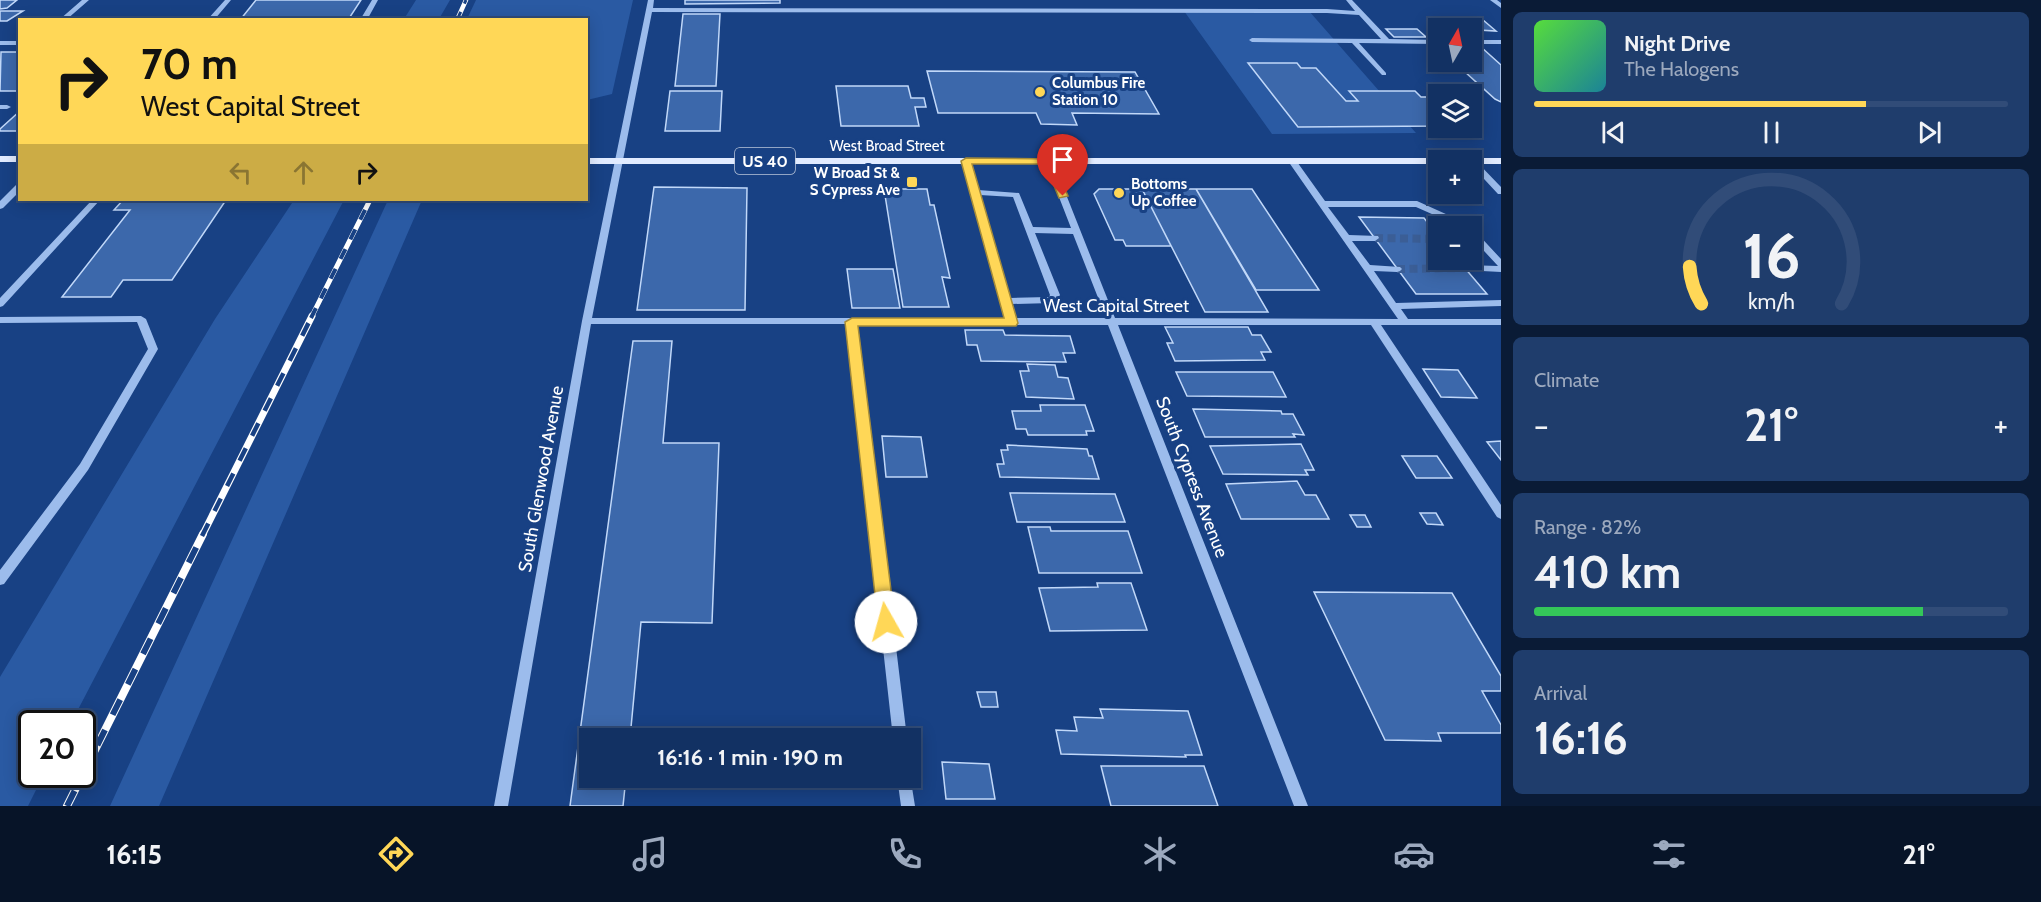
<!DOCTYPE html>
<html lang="en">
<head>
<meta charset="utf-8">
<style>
	:root { --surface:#123163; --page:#1f3d6c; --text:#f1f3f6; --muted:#9ca9be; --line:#314c78; --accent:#ffd757 }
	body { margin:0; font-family:Cabin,sans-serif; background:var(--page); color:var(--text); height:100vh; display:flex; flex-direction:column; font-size:22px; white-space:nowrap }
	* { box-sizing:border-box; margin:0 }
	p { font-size:20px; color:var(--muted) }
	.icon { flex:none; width:33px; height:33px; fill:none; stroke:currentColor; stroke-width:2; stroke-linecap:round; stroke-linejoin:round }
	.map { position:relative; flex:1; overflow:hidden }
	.sheet { display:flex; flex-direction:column; gap:12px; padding:12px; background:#0a1b36; width:540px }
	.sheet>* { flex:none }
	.top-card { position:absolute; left:18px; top:18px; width:570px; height:183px; border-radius:0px; box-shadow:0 3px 15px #0003,0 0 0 2px var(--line); background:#ffd757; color:#111; overflow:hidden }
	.needle { width:39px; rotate:9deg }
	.tools { position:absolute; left:1428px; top:18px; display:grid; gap:12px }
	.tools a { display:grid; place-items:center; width:54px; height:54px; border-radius:0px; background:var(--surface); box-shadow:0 3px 15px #0003,0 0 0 2px var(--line); font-size:30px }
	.speed { position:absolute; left:18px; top:710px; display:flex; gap:12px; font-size:30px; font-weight:700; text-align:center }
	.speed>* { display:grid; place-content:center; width:78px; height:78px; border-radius:50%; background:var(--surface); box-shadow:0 3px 15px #0003,0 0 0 2px var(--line); line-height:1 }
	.speed .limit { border:3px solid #111; border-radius:9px; background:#fff; color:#111 }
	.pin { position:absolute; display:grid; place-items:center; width:51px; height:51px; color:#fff; margin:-62px -26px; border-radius:50% 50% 50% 0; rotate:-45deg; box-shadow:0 0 6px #0007 }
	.pin .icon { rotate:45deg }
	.me { position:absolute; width:66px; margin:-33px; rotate:353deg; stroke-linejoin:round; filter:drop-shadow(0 0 4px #0008) }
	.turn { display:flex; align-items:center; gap:21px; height:126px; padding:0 24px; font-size:27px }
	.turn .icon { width:78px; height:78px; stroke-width:2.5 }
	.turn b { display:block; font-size:42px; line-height:51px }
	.lanes { display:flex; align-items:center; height:57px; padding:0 24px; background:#0003; justify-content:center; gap:30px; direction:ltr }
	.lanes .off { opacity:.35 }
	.big { font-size:45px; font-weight:700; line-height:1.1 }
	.sheet .card { flex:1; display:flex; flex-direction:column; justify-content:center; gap:9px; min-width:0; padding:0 21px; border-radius:9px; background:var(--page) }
	.sheet .dial { align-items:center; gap:0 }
	.dial svg { height:156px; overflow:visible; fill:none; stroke:var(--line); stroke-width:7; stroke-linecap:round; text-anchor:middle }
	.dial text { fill:var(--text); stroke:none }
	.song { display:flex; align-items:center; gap:18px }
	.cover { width:72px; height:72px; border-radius:9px; background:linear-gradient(135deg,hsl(110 70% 55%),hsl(190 70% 35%)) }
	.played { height:6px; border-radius:3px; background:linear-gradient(90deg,var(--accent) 70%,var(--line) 70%) }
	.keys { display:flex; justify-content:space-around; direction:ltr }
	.heat { display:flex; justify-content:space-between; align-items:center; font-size:33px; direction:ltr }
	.charge { height:9px; border-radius:4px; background:linear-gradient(90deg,#34c759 82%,var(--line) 0) }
	.trip { position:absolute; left:579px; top:728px; width:342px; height:60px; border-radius:0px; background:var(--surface); box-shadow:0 3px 15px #0003,0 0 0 2px var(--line); font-weight:700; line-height:60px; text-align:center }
	.tab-bar { display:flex; height:96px; justify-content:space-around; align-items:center; background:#071428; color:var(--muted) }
	.tab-bar .icon { width:42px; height:42px }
	.tab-bar .active { color:var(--accent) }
	.tab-bar b { font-size:27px; color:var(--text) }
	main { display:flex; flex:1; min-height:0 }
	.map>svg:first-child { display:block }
	.green { fill:#2a5aa3 }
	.building { fill:#3c68ab; stroke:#c1d8f9; stroke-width:1.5 }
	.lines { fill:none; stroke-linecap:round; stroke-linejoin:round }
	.minor-tunnel { stroke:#3b5e96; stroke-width:8; stroke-dasharray:8 4.5; stroke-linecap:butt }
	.minor { fill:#9cbcec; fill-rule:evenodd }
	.major { fill:#e1ebff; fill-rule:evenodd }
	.rail-far3-casing { stroke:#fff; stroke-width:4.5 }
	.rail-far2-casing { stroke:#fff; stroke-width:5 }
	.rail-far1-casing { stroke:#fff; stroke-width:7 }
	.rail-casing { stroke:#fff; stroke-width:8 }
	.rail-far3 { stroke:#184184; stroke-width:3; stroke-dasharray:9; stroke-linecap:butt }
	.rail-far2 { stroke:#184184; stroke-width:4; stroke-dasharray:11; stroke-linecap:butt }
	.rail-far1 { stroke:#184184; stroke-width:4.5; stroke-dasharray:14; stroke-linecap:butt }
	.rail { stroke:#184184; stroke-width:6; stroke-dasharray:17; stroke-linecap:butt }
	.route { fill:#ffd757; stroke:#a68c39; stroke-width:1.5 }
	.poi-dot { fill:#ffd757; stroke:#184184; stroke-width:2 }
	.labels { text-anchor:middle; stroke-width:6; stroke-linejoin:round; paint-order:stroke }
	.far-poi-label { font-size:15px; font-weight:bold; fill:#fff; stroke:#184184; text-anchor:start }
	.far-street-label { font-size:15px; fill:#fff; stroke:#184184 }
	.shield { fill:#184184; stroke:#bac6da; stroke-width:1.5 }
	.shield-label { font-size:16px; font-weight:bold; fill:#fff }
	.street-label { font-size:18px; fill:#fff; stroke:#184184 }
</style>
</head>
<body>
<main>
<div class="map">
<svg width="1501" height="806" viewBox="0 0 1501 806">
	<rect width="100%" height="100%" fill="#184184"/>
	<!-- green -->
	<path class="green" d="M416,0h34l-11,19h-35z
		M476,0h157l-21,94 -25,6 -1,-80 -119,-1z
		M1184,11h125l107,122 -144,1z
		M294,200h50l-273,523h-39v51h12l-16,32h-28v-129l215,-358z
		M388,200h34l-263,606h-49z"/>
	<!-- building -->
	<path class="building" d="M0,0h17l-10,8 -7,1z
		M256,0h105l-13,20h-108z
		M685,0h95v3l-95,1z
		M0,11h23l-16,10h-7z
		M683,14h37l-4,72h-41z
		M1435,20h48l13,11 -51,-3z
		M1386,29h31l9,8h-32z
		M1472,47h9l20,18v37l-6,-3 -41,-37h18z
		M1,52h19v39h-20z
		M1248,63h49l4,5h15l30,33h12l-9,-10h66l6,6h12l5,5v24l-140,1z
		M927,71l208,1 24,42 -87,-1 5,12 -36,-1 -5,-11h-98z
		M836,86h72l3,12h13l2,9h-11l4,19h-78z
		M670,91h52l-2,40h-55z
		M20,111v20h-20v-2z
		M654,187l93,1 -2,122h-108z
		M884,189h43l3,16h4l16,73 -8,-1 7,30h-46z
		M1099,189h43l29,57h-45l-3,-6h-8l-21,-46z
		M1142,189h54l72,123h-63z
		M1196,189h56l67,101h-63z
		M123,200h103l-54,80h-49l-12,17h-49l68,-87h-16z
		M1359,217l65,1 14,18v24h20l29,34h-71z
		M847,269h46l7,39h-48z
		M1165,327h83l4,8h9l10,17h-10l4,8 -90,1 -8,-18h6z
		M965,330h38l2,5 65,1 5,17h-12l3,9 -85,-1 -4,-16h-10z
		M633,341h39l-9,102h56l-7,180 -71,-1 -11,116h-40v39h36l-3,29h-53z
		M1027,364l28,1 3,12 10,1 6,21 -48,-2 -6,-26h9z
		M1423,369l35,1 19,28 -36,-1z
		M1176,372h97l13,25 -99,-1z
		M1040,405h45l9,26h-8l1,4h-59l-2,-6h-10l-4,-18h29z
		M1193,409l88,2 1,3h11l11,21 -11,-1 2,3h-90z
		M882,436l39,1 6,40h-41z
		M1501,441v19l-14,-18z
		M1301,444l13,26h-9l3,5 -85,-1 -13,-28z
		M1007,445l80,4 2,7h3l7,23 -99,-2 -3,-13h7l-3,-14h7z
		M1402,456h35l15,22h-36z
		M1297,481l8,14h11l13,24h-88l-15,-35z
		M1010,493l105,1 10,28h-108z
		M1420,513h16l7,12 -16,-1z
		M1350,515h15l6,12h-14z
		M1028,527h22l1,4h77l14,42h-103z
		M1097,583h34l16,47 -97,1 -11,-43 59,-1z
		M1314,592l138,1 49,83v15h-19l19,34v8h-63l3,8 -56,-1z
		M977,692h19l2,15h-17z
		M1100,709l88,2 14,44h-17l1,2 -125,-3 -5,-24 21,1 -3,-14 29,1z
		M942,762l47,2 6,35h-49z
		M1101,766h103l14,40h-107z"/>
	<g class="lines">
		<!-- minor-tunnel -->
		<path class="minor-tunnel" d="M1375,238l63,1
			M1397,269l69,-1"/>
		<!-- minor -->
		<path class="minor" d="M82,0h7l-23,20h-7z
			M225,0h6l-17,20h-7z
			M372,0h6l-11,20h-7z
			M648,0h6l-1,8 674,1 28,2 -9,-11h6l37,39 49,1v4l-79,-1 27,30v2h-4l-30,-32 -100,-1 -3,-2 3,-2 129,1 -22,-24 -32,-2 -675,-1 -60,306h414l-44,-157 4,-2 4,2 8,29 41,3 14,34 38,1 -26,-67 1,-2h6l63,159 283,1 -110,-158 1,-2h6l30,42h92l51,23 1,2h-10l-43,-19h-88l21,28 29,1 1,2 -4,3h-23l18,24 30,2 2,2 -2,2 -3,1 -23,-1 22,32 105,-3v6l-100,3 7,10h93v6h-120l120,180v14l-4,-2 -126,-192h-253l190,481h-14l-186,-481h-92l-4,1 -4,-1 -151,-1 50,414h-14l-46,-414h-256l-83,482h-14l88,-485zM980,195l33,2 37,98 -1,2 -39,1zM1035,233l38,1 33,84h-91l-4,-14 41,-1 3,-1 5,-7z
			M1490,0h7l4,3v5z
			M1472,40h29v4h-29z
			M0,41h20v4h-20z
			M0,105h7l4,2 -4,2h-7z
			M1469,160h6l26,27v7h-3l-26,-28v-6z
			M17,184h3v7l-17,17 -3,1v-8z
			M92,200h8l-97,106 -3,1v-9z
			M1472,230l3,1 26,28v13l-38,-2 -2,-2 2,-2 3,-1 32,1 -26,-28z
			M141,316l5,3 12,30 -70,121 -84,114 -4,1v-15l80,-106 68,-115 -11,-27 -137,1v-6z
			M910,775l5,31h-14l-4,-29h13z"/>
		<!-- major -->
		<path class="major" d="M0,156h20v6h-20z
			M586,158h852l5,2h-5v4h-852z
			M1501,158v6h-29v-4h-5l5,-2z"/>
		<defs>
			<path id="rail-far3" d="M457,20l9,-20"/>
			<path id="rail-far2" d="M311,318l59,-118"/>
			<path id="rail-far1" d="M202,536l110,-220"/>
			<path id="rail" d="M67,806l136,-272"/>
		</defs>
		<!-- rail-far3 casing -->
		<use href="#rail-far3" class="rail-far3-casing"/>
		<!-- rail-far2 casing -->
		<use href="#rail-far2" class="rail-far2-casing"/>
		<!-- rail-far1 casing -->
		<use href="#rail-far1" class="rail-far1-casing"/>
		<!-- rail casing -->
		<use href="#rail" class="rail-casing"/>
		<!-- rail-far3 -->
		<use href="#rail-far3" class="rail-far3"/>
		<!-- rail-far2 -->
		<use href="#rail-far2" class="rail-far2"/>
		<!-- rail-far1 -->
		<use href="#rail-far1" class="rail-far1"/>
		<!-- rail -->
		<use href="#rail" class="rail"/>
	</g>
	<!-- route -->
	<path class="route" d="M966,158l87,1 15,37 -9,2 -14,-34h-73l46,159 -2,3h-158l37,296 -3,6 -6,2 -5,-2 -3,-6 -33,-300 7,-4h152l-43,-157z"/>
	<!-- markers -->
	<g class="poi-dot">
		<circle cx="1040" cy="92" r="6"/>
		<rect x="906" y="176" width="12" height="12" rx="3"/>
		<circle cx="1119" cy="193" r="6"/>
	</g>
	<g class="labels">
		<!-- far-poi labels -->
		<g class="far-poi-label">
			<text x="1052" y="88">Columbus Fire<tspan x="1052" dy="17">Station 10</tspan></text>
			<text x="900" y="178" text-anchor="end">W Broad St &amp;<tspan x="900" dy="17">S Cypress Ave</tspan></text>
			<text x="1131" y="189">Bottoms<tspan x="1131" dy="17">Up Coffee</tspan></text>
		</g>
		<!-- far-street labels -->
		<g class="far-street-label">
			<text x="887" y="151">West Broad Street</text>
		</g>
		<!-- shield labels -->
		<rect class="shield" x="735" y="148" width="60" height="26" rx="4.5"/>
		<g class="shield-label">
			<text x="765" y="167">US 40</text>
		</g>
		<!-- street labels -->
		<g class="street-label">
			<text x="1116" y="312">West Capital Street</text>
			<text transform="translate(1192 477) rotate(69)" y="6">South Cypress Avenue</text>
			<text transform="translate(541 479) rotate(-80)" y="6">South Glenwood Avenue</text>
		</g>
	</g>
</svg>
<div class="tools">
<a><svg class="needle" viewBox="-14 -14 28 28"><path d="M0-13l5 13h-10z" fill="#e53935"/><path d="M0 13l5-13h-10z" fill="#9ca9be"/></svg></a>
<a><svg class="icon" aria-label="layers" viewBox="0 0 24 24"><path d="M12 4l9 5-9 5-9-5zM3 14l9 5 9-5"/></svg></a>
<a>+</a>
<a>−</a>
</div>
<div class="speed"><div class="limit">20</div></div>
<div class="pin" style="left:1063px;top:196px;background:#d93025"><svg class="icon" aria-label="arrive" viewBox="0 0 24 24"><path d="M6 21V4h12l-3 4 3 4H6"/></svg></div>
<svg class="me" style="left:886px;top:622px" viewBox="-20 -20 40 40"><circle r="19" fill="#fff"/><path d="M0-13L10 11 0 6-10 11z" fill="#ffd757"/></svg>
<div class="trip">16:16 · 1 min · 190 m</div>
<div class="top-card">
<div class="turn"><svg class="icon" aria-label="right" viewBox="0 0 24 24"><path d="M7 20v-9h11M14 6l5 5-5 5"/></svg><div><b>70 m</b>West Capital Street</div></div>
<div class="lanes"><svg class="icon off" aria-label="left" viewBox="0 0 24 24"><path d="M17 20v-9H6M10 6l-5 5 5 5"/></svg><svg class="icon off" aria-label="ahead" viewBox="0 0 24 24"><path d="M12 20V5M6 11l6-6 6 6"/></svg><svg class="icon" aria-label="right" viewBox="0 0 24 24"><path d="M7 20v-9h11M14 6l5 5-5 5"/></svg></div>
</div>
</div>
<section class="sheet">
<div class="card">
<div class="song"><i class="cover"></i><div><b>Night Drive</b><p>The Halogens</p></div></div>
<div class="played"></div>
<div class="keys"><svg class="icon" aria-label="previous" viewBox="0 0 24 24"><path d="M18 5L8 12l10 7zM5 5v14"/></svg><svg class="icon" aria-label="pause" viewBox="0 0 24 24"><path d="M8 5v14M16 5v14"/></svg><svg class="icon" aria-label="next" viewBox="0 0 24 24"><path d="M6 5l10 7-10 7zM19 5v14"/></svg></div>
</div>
<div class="card dial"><svg viewBox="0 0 100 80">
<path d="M14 69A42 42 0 1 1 86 69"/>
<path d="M14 69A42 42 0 0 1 8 50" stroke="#ffd757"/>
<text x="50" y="56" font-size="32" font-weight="700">16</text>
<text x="50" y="72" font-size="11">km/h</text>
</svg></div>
<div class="card"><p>Climate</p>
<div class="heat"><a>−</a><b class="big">21°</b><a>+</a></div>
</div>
<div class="card"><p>Range · 82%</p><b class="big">410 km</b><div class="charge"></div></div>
<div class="card"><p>Arrival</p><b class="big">16:16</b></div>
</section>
</main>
<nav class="tab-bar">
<b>16:15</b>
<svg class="icon active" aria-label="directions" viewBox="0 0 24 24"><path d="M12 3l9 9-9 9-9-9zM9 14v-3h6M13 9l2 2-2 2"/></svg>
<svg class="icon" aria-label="music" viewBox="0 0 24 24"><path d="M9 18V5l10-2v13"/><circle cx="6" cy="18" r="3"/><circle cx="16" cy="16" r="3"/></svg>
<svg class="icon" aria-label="phone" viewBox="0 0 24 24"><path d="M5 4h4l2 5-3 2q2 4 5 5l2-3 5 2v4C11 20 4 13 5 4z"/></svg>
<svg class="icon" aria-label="climate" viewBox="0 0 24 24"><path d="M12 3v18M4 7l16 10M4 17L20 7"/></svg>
<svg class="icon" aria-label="car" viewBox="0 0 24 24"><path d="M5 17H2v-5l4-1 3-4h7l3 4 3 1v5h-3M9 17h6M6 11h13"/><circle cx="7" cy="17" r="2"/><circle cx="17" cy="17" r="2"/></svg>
<svg class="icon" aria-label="filters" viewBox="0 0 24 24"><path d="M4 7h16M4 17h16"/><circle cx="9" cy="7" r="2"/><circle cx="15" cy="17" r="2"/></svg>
<b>21°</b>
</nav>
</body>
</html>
